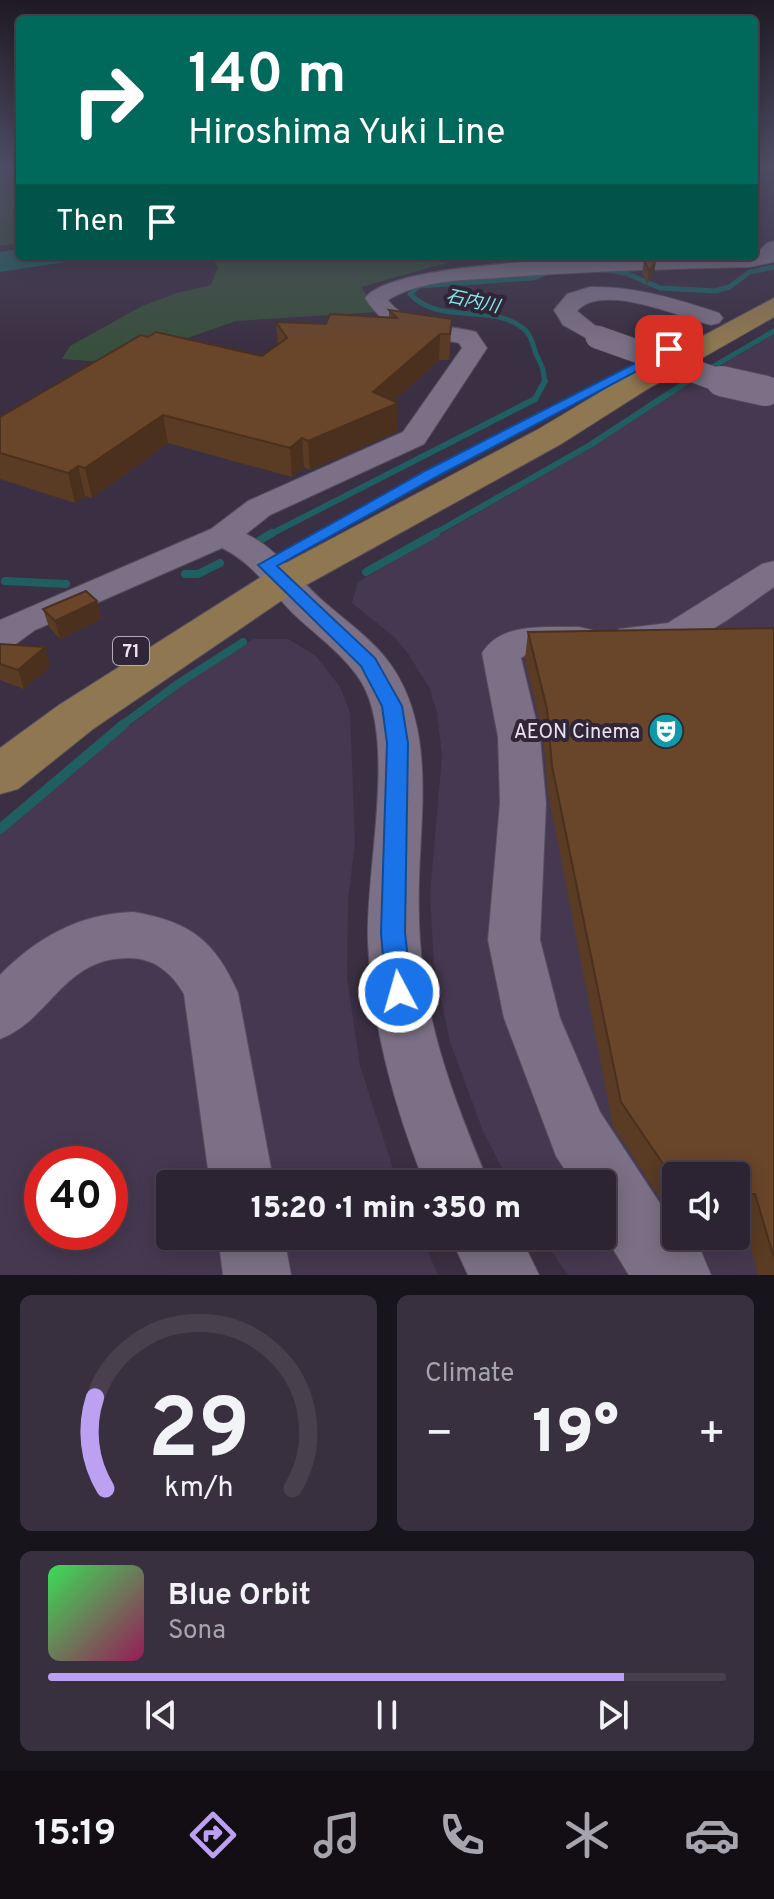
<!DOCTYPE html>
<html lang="en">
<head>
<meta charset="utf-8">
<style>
	:root { --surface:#2c2432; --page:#38303e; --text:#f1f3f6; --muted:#a6a4ac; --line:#48414d; --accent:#bca0f2 }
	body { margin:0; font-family:Overpass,"Noto Sans JP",sans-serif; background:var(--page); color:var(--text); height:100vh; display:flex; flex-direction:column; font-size:30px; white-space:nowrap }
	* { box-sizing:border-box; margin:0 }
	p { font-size:26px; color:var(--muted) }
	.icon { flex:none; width:44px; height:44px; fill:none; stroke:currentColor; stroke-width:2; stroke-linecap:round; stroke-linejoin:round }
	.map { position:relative; height:1275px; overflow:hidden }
	.sheet { display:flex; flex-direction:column; gap:20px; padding:20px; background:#18141c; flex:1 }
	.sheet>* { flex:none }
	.top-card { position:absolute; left:16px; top:16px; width:742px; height:244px; border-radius:8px; box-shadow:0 4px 20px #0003,0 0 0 2px var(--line); background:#00695c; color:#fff; overflow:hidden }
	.tools { position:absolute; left:662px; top:1162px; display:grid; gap:16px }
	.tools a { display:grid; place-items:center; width:88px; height:88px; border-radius:8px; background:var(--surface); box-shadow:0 4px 20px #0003,0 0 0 2px var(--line); font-size:40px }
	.speed { position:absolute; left:24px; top:1146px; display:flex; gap:16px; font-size:40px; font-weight:700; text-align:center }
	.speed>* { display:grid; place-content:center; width:104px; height:104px; border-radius:50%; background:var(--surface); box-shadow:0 4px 20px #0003,0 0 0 2px var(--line); line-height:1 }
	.speed .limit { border:12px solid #d22; background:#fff; color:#111 }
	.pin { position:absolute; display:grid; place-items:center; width:68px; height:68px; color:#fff; margin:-34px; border-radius:16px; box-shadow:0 4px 12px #0006 }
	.me { position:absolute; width:88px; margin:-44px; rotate:354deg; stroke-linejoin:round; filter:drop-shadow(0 0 6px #0008) }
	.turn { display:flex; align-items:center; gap:28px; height:168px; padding:0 40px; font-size:36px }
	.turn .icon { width:104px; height:104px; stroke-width:2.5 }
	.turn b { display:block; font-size:56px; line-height:68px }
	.then { display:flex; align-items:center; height:76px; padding:0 40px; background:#0003; gap:16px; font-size:30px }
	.big { font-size:60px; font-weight:800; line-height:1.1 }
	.sheet .widget { flex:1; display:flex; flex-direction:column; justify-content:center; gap:12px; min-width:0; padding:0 28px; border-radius:12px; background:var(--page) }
	.sheet .dial { align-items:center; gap:0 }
	.dial svg { height:208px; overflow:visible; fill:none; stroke:var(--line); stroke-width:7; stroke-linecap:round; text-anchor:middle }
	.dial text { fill:var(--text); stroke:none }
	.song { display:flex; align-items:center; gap:24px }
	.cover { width:96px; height:96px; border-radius:12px; background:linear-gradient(135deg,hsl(130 70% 55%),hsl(330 70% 35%)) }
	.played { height:8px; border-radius:4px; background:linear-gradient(90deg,var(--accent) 85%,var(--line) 85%) }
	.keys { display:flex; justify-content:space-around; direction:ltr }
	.heat { display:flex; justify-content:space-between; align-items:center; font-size:44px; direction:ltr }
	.sheet .tiles { flex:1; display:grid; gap:20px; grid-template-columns:1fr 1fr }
	.widget:last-child { grid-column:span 2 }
	.trip { position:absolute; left:156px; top:1170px; width:460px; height:80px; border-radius:8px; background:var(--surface); box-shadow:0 4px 20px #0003,0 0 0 2px var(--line); font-weight:800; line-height:80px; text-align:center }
	.tabs { display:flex; height:128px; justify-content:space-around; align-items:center; background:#120e14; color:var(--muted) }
	.tabs .icon { width:56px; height:56px }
	.tabs .selected { color:var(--accent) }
	.tabs b { font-size:36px; color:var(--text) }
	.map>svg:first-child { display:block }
	.built { fill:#463850; fill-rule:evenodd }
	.green { fill:#394f3d }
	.water { fill:#1f5f61 }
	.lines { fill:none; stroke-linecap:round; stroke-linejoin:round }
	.stream-far3 { stroke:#1f5f61; stroke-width:5 }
	.stream-far2 { stroke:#1f5f61; stroke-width:6 }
	.stream-far1 { stroke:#1f5f61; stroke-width:8 }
	.stream { stroke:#1f5f61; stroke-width:10 }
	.minor-casing { stroke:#564d5d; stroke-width:2 }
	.major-casing { stroke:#564d5d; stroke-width:2 }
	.minor { fill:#7b7085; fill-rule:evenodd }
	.major { fill:#8f7851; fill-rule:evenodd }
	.minor-bridge-far1-casing { stroke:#564d5d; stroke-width:24; stroke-linecap:butt }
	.minor-bridge-casing { stroke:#564d5d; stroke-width:32; stroke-linecap:butt }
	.minor-bridge-far1 { stroke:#7b7085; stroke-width:23 }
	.minor-bridge { stroke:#7b7085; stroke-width:30 }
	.wall { fill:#5a3b24 }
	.shaded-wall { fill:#4a301d }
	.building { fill:#69452a; stroke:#4a301d; stroke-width:2 }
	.route { fill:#1a73e8; stroke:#114b97; stroke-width:2 }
	.labels { text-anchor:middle; stroke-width:8; stroke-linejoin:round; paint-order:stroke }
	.far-water-label { font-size:18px; font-style:italic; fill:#85e9eb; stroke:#302638 }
	.shield { fill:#302638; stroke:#b2abb9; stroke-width:2 }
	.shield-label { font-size:18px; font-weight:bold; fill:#eae4f0 }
	.poi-label { font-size:20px; fill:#eae4f0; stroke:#302638; text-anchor:end }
</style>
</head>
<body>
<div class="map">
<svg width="774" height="1275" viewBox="0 0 774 1275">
	<rect width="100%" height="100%" fill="#3b3043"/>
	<!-- built -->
	<path class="built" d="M774,334v941h-206l-27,-39h61v-52h-92l-27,-53 -33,-89 -16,-77 -4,-70 12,-140 -5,-43 -8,-25 -22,-35 -14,-16 -41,-33 6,-21 227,-131 86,-56zM676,1176h60v60h-60z
		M254,639h34l28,17 24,31 10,25 5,131 -7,57 -1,78 13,88 38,118h-228v52h251l17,39h-438v-441l111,-94 103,-79zM42,1164h68v68h-68z"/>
	<!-- green -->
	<path class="green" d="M20,168v75l-20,3v-75z
		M210,256h261l-110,31 17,25 -142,9 -120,42 -54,-4 8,-13 72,-40 35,-13 34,-8 7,-18z"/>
	<!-- water -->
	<path class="water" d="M20,249v7h51l7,4 -78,12v-20z"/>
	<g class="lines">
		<!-- stream-far3 -->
		<path class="stream-far3" d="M607,270l19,3 34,15 55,3 14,-4 21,-15 24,-5
			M544,383c1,-12 -3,-19 -8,-29 -3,-8 -4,-17 -10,-23 -31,-30 -85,-4 -116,-37l9,-8 114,-8 20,-7
			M685,383l89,-52"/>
		<!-- stream-far2 -->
		<path class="stream-far2" d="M269,535l266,-136 10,-18
			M432,535l158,-90 98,-64"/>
		<!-- stream-far1 -->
		<path class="stream-far1" d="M260,540l12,-7
			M366,572l70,-39
			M185,574h13l22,-11
			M5,581l61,3
			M121,726l58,-43 64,-41"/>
		<!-- stream -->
		<path class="stream" d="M0,829l124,-105"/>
		<defs>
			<path id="minor" d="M774,241v21l-24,5c-80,2 -161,4 -241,10 -39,3 -87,2 -121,23 20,27 58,24 88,32l11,16 -63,96 -154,71 -24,19c32,15 51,44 77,67 24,21 52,40 70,67 41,62 28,142 26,212 -1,32 0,65 5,97 10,73 37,139 65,207h-64c-31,-78 -53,-157 -57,-242 -3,-71 29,-198 -6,-259 -16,-26 -42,-45 -64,-65 -26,-24 -43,-54 -76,-70l-187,82 -22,16 -13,3v-29l211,-91 37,-28 155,-69 59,-84 -3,-5c-41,-8 -70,-7 -94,-45 32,-44 326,-42 389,-42l13,-13z
				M590,287c45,-1 87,12 129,26l4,5 -4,5 -8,2c-31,-8 -109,-43 -134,-14l32,26 -3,5 -9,2 -34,-19 -9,-15 13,-16z
				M774,561v26c-47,32 -94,76 -155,60l-6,-9 6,-9 49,-6 94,-59z
				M579,627l13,3 6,9 -6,9 -13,3 -51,2 -7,5 19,79 6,66 -6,137 20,78 40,94 76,116v8h9l16,15 10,24h-82l-2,-3 -25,-41v-47h-28l-18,-28 -52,-138 -16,-78 12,-137 -2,-66 -16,-84c20,-32 64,-25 97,-26z
				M134,912c57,10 81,29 104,81l36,191h-64l-26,-190c-12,-21 -30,-36 -55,-36 -67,0 -77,61 -129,81v-64c37,-38 81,-62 134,-63z
				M218,1236h66l7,39h-68z
				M450,1236h70l19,39h-71z"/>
			<path id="major" d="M774,298v19l-128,73 -85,54 -264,146 -204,139 -75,60 -18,5v-46l59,-43 210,-133 268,-142 87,-52z"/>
		</defs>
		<!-- minor casing -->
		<use href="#minor" class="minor-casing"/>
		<!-- major casing -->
		<use href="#major" class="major-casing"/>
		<!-- minor -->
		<use href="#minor" class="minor"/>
		<!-- major -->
		<use href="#major" class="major"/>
		<defs>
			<path id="minor-bridge-far1" d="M597,337l130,46"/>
			<path id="minor-bridge" d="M721,381l45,10"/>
		</defs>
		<!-- minor-bridge-far1 casing -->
		<use href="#minor-bridge-far1" class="minor-bridge-far1-casing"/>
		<!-- minor-bridge casing -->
		<use href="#minor-bridge" class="minor-bridge-casing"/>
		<!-- minor-bridge-far1 -->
		<use href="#minor-bridge-far1" class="minor-bridge-far1"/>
		<!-- minor-bridge -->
		<use href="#minor-bridge" class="minor-bridge"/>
	</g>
	<!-- wall -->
	<path class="wall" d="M644,260h12l-2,13 -7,11 -5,-11z
		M389,310l63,9 -3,41h-10l-46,41 5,30 -88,39 -6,-3 -12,10 -124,-34 -76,55 -7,-2 -10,7 -75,-24v-62l262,-61 16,-12 -2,-22 50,2 63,-7z
		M97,601l4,18 -41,20 -11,-12 -6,-18z
		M774,628v647h-16l-16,-58h-6v-41h-60v42h-3l-60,-92 -65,-333 -5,-57 -18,-77 3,-27z
		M0,644l50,22 -26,23 -24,-9z"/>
	<!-- shaded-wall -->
	<path class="shaded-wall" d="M656,260l-2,13 -7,11 2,-13z
		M440,334l-1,26 -54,48 13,-5v28l-88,39 -2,-29 65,-49z
		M163,415l5,28 -76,55 -7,-30z
		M302,438l2,29 -12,10 -2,-29z
		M78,466l7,30 -10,7 -7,-30z
		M97,601l4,18 -41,20 -5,-18z
		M45,647l5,19 -26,23 -6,-19z"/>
	<!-- building -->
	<path class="building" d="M754,182l10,2 -10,16z
		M644,260h12l-7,11z
		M389,310l63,9 -2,15h-10l-67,58 25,11 -90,38 -6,-3 -12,10 -127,-33 -78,53 -7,-2 -10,7 -68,-20v-36l141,-82 7,2 8,-5 106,24 25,-18 -11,-16 50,2 4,-10 67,4z
		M86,591l11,10 -42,20 -12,-12z
		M774,628v630l-19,-64h-19v-18h-60v7l-55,-81 -69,-336 -5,-57 -19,-77z
		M0,644l45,3 -27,23 -18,-6z"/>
	<!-- sky -->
	<linearGradient id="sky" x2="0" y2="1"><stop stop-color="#201a25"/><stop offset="0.48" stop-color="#4f4e66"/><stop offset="1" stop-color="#4f4e66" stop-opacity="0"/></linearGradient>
	<rect width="774" height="347" fill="url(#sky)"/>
	<!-- route -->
	<path class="route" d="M669,346l6,3 -2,3 -235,124 -161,90 98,92 27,48 6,37 -3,190 7,59 -4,8 -9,4 -10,-4 -3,-8 -5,-59 6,-190 -5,-37 -21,-40 -103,-101 169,-95z"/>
	<!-- icons -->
	<defs>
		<symbol id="theatre-disc" viewBox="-11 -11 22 22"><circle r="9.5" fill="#0f9aa8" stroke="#302638"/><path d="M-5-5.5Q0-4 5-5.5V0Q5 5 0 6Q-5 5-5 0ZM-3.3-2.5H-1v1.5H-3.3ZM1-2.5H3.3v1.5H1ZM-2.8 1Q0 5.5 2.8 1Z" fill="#fff"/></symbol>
	</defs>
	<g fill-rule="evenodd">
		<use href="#theatre-disc" x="646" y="711" width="40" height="40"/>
	</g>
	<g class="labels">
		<!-- far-water labels -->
		<g class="far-water-label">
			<text transform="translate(473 301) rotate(12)" y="6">石内川</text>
		</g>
		<!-- shield labels -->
		<rect class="shield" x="113" y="637" width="36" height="28" rx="6"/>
		<g class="shield-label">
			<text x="131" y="657">71</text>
		</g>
		<!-- poi labels -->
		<g class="poi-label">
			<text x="640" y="738">AEON Cinema</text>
		</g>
	</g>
</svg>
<div class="tools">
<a><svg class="icon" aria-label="sound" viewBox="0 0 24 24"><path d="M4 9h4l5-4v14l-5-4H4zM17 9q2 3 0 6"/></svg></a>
</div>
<div class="speed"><div class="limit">40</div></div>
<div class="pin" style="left:669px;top:349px;background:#d93025"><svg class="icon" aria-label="arrive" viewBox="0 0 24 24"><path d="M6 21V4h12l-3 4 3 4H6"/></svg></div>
<svg class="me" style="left:399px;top:992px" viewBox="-20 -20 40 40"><circle r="17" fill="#1a73e8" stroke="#fff" stroke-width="3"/><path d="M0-11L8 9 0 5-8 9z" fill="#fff"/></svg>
<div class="trip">15:20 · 1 min · 350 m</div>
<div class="top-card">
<div class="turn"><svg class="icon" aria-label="right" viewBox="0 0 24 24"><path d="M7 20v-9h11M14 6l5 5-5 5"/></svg><div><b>140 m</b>Hiroshima Yuki Line</div></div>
<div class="then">Then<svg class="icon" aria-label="arrive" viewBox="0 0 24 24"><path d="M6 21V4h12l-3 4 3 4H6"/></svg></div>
</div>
</div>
<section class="sheet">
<div class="tiles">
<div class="widget dial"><svg viewBox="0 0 100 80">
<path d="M14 69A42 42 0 1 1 86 69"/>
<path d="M14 69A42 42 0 0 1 10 34" stroke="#bca0f2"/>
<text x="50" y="56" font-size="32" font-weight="700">29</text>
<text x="50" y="72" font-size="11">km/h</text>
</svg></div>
<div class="widget"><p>Climate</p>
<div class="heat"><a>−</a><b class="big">19°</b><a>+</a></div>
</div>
<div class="widget">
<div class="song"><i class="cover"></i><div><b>Blue Orbit</b><p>Sona</p></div></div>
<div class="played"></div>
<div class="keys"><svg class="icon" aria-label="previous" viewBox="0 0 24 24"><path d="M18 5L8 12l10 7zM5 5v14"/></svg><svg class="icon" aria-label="pause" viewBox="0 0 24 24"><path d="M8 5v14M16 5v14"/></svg><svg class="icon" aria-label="next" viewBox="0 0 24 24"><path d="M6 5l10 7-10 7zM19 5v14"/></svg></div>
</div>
</div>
</section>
<nav class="tabs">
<b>15:19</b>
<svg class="icon selected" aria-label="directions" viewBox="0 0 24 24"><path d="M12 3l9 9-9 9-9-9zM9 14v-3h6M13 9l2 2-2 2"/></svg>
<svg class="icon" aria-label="music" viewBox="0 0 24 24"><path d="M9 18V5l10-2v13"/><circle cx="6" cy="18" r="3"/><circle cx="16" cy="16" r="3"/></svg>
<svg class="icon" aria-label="phone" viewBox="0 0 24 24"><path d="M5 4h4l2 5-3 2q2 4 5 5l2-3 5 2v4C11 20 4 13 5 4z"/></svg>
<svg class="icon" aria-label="climate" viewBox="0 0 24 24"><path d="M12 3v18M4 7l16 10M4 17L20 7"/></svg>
<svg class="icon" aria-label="car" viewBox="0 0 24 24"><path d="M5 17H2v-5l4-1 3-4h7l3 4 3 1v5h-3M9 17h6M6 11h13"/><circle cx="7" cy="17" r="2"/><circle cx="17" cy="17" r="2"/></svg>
</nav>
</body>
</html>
